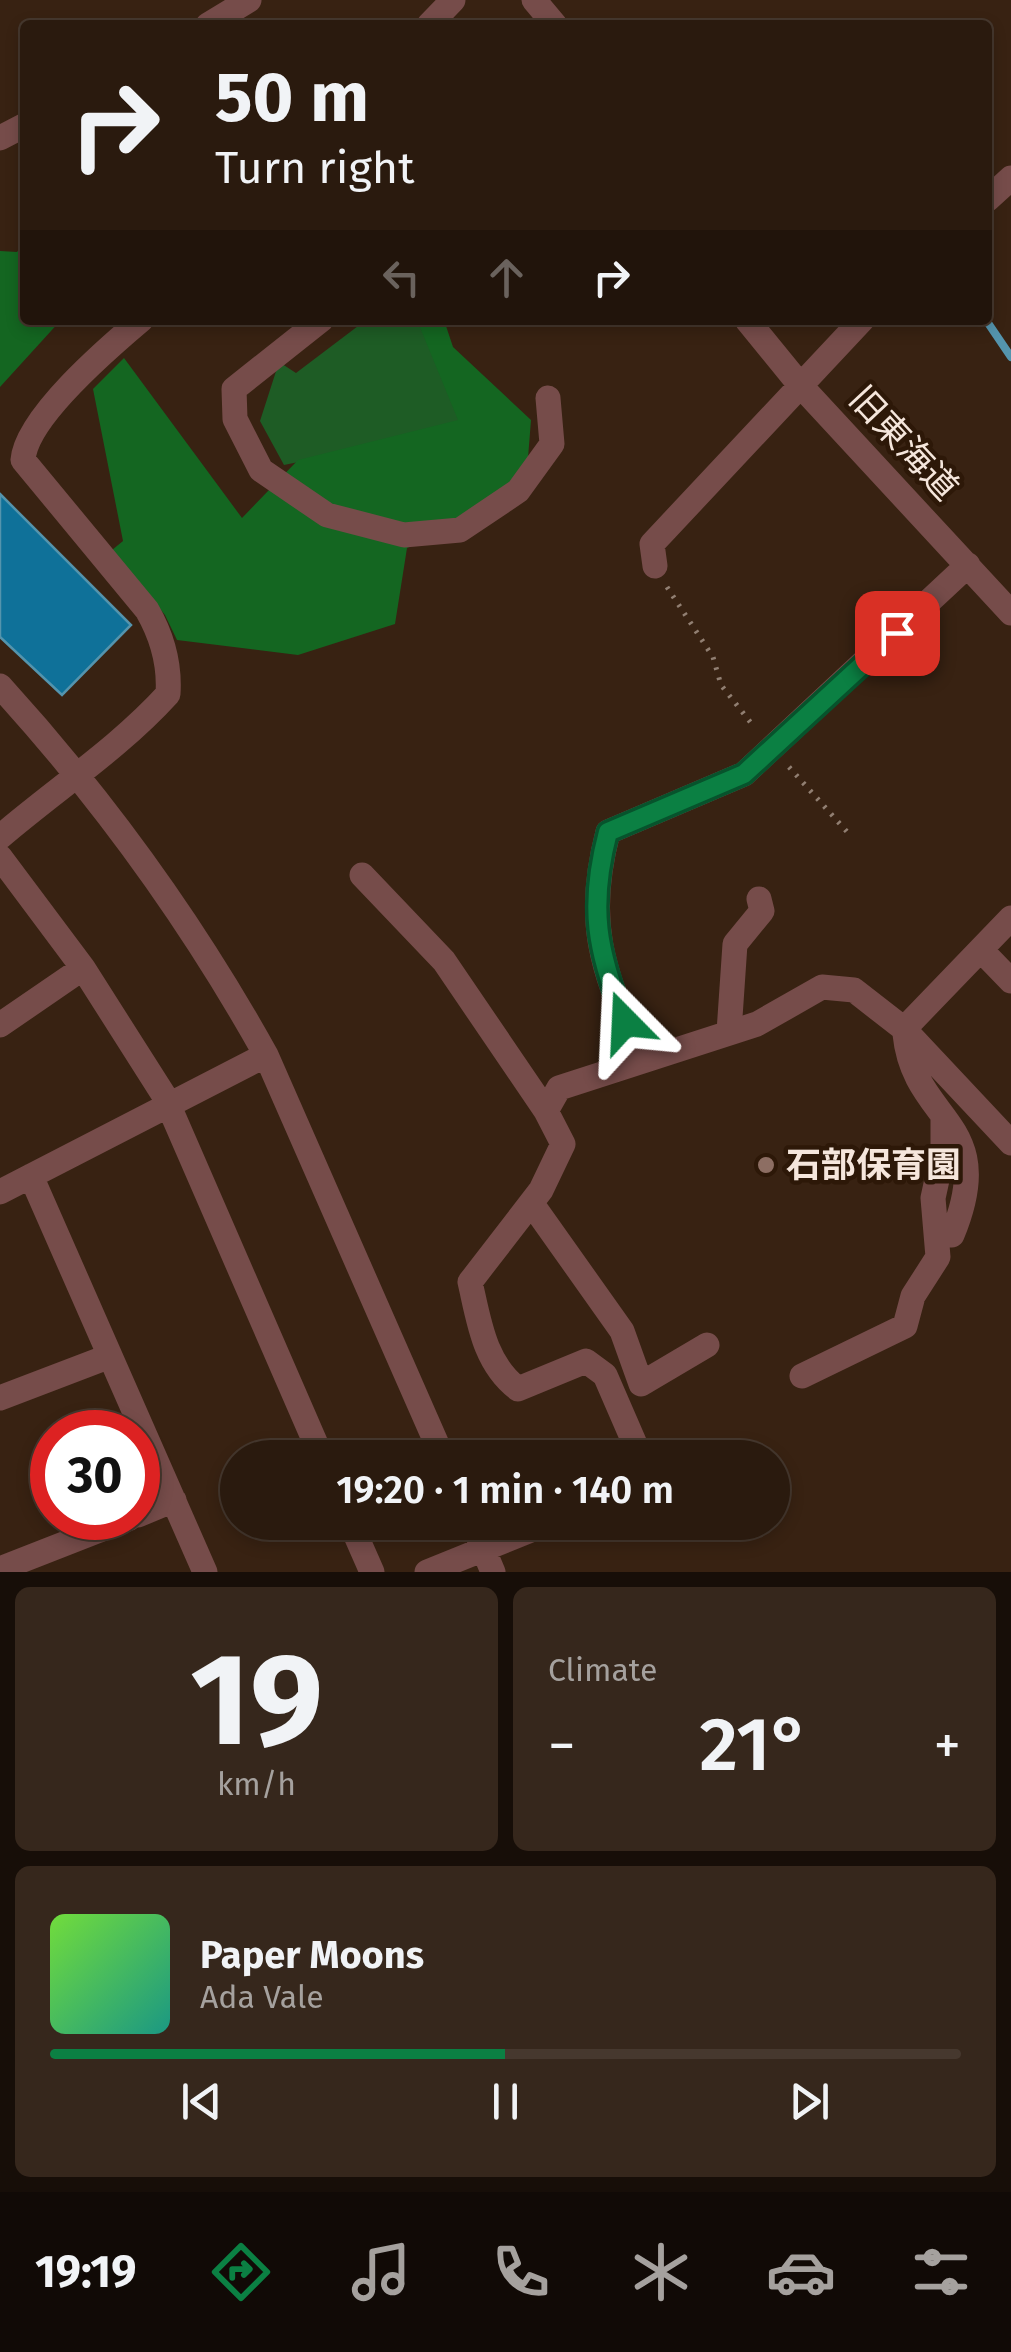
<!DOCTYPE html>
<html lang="en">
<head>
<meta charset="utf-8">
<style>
	:root { --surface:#2a1a0e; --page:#36271c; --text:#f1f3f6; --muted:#a5a19e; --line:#46382e; --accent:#0b8043 }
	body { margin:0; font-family:"Fira Sans","Noto Sans JP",sans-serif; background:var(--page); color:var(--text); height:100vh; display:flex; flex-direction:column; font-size:38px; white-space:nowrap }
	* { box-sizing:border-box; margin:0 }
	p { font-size:32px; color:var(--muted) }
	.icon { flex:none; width:55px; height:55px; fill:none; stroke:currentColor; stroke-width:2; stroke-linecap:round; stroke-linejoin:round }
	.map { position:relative; height:1572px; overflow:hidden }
	.panel { display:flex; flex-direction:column; gap:15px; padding:15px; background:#170e08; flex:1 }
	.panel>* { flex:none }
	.hud { position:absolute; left:20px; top:20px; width:972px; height:305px; border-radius:10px; box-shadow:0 5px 15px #0003,0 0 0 2px var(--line); background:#2a1a0e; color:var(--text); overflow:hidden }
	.speed { position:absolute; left:30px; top:1410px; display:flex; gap:20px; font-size:50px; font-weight:700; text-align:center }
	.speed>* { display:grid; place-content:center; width:130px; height:130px; border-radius:50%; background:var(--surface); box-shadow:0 5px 15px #0003,0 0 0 2px var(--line); line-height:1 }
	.speed .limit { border:15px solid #d22; background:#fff; color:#111 }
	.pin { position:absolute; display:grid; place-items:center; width:85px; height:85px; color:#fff; margin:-42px; border-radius:20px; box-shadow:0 5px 15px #0006 }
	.me { position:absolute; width:110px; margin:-55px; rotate:339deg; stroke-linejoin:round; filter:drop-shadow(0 0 8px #0008) }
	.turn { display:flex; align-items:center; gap:35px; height:210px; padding:0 30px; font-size:45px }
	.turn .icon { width:130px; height:130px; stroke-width:2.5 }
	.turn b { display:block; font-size:70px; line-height:85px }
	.lanes { display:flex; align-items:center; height:95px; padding:0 30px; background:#0003; justify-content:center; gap:50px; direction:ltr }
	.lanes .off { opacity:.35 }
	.big { font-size:75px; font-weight:600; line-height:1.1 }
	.panel .tile { flex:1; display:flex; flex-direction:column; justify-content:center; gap:15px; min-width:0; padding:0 35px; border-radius:15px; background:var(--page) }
	.panel .dial { align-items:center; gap:0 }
	.dial b { font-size:130px; line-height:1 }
	.song { display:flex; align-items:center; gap:30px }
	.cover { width:120px; height:120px; border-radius:15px; background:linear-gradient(135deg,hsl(100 70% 55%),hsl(170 70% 35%)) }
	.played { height:10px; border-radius:5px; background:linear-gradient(90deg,var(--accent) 50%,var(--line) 50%) }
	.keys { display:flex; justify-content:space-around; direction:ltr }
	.heat { display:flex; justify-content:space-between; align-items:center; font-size:55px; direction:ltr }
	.panel .tiles { flex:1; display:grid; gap:15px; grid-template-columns:1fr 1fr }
	.tile:last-child { grid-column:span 2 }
	.trip { position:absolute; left:220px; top:1440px; width:570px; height:100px; border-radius:50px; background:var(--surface); box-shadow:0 5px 15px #0003,0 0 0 2px var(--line); font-weight:600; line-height:100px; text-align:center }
	.menu { display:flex; height:160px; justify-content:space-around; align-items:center; background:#110a06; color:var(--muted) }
	.menu .icon { width:70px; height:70px }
	.menu .selected { color:var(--accent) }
	.menu b { font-size:45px; color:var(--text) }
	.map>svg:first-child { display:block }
	.green { fill:#1e5c25 }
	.forest { fill:#146621 }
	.water { fill:#0f7199; stroke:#5494ad; stroke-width:2.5 }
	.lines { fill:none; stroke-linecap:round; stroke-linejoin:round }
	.stream { stroke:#5494ad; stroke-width:8 }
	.path { stroke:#917f72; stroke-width:5; stroke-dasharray:2.5 8; stroke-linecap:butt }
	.minor { stroke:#764c4a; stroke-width:25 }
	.route-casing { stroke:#07532c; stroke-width:25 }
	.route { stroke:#0b8043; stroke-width:18 }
	.education-dot { fill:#8d6e63; stroke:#2d1808; stroke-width:4 }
	.labels { text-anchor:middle; stroke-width:9; stroke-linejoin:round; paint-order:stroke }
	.street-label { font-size:35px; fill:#f5e6dc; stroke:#2d1808 }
	.poi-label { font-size:35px; font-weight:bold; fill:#f5e6dc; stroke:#2d1808; text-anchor:start }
</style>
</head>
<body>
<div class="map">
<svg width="1011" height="1572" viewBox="0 0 1011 1572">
	<rect width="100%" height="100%" fill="#382212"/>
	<!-- green -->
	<path class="green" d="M366,320h58l49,106 -189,39 -24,-44 19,-59 17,11z"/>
	<!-- forest -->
	<path class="forest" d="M25,240v80h36l-61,67v-136l17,1z
		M417,320h27l9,27 78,73 -6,76 -118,52 -12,76 -97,31 -121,-15 -12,-25 -53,-65 11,-9 -30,-152 31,-31 118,160 56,-58 160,-40z"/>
	<!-- water -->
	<path class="water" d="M0,494l131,131 -69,70 -62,-58z"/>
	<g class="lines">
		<!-- stream -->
		<path class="stream" d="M986,320l25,37"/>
		<!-- path -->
		<path class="path" d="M667,587l46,70 8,28 34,43
			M789,767l60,67"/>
		<!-- minor -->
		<path class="minor" d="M534,0l21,25
			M208,25l41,-25
			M429,25l24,-25
			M0,138l25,-13
			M988,199l23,-21
			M321,320l-87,69 1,30 26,51 66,45 77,20 56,-5 58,-39 34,-47 -4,-46
			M747,320l53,65 211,228
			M655,566l-3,-22 210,-224
			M0,686c102,112 192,236 266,369l177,403
			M0,837c56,-48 119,-89 168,-143 2,-30 -6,-58 -21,-84l-124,-150c3,-42 86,-113 118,-140
			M0,857l83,111 82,129 157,361
			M362,875l82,86 102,150
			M982,951l29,30
			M0,1025l83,-57
			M904,1029l107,-111
			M729,1032l6,-88 27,-33 -3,-12
			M905,1034c9,90 95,86 47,201
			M640,1059c-35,-87 -57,-132 -32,-227l136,-58 224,-209
			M31,1176l174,396
			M0,1192l266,-137
			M532,1204l90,127 19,53 66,-39
			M802,1376l103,-50 8,-30 25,-39 -5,-59 10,-46v-34
			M0,1398l110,-42
			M641,1458l-36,-83 -19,-14 -68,28c-34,-26 -39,-68 -48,-107l71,-92 22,-46 -17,-33 13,-23 198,-64 65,-37 32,3 50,39 107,114
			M138,1515l36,-15
			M350,1522l22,50
			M472,1522l21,50
			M0,1569l130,-51
			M427,1572l124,-50"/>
	</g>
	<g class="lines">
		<defs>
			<path id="route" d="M625,1022c-28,-70 -37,-115 -17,-190l136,-58 153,-141"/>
		</defs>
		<!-- route casing -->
		<use href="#route" class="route-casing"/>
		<!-- route -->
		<use href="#route" class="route"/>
	</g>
	<!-- markers -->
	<circle class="education-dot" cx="766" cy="1165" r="10"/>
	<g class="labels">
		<!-- street labels -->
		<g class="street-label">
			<text transform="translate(904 443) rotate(47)" y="12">旧東海道</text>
		</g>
		<!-- poi labels -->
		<g class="poi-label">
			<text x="786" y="1177">石部保育園</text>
		</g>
	</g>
</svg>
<div class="speed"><div class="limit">30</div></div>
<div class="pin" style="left:897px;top:633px;background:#d93025"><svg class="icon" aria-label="arrive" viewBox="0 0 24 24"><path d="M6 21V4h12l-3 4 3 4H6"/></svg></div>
<svg class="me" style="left:625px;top:1022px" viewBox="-20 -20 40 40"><path d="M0-17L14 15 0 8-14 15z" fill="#0b8043" stroke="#fff" stroke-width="4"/></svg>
<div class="trip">19:20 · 1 min · 140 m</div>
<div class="hud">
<div class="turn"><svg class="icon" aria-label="right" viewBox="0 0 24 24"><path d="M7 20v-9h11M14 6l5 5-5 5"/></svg><div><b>50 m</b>Turn right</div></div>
<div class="lanes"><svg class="icon off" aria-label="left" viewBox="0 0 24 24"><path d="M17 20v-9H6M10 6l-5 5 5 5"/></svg><svg class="icon off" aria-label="ahead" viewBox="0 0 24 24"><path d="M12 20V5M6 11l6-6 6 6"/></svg><svg class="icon" aria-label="right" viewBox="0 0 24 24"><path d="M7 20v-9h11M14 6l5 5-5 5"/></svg></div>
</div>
</div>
<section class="panel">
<div class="tiles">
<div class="tile dial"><b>19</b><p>km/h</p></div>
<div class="tile"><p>Climate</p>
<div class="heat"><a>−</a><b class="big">21°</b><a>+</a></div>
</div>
<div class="tile">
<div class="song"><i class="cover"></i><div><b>Paper Moons</b><p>Ada Vale</p></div></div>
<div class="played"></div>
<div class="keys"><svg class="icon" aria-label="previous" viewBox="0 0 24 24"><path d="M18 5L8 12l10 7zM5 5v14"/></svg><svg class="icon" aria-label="pause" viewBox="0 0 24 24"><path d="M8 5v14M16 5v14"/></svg><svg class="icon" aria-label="next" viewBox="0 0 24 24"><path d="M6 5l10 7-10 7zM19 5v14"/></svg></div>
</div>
</div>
</section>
<nav class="menu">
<b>19:19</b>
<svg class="icon selected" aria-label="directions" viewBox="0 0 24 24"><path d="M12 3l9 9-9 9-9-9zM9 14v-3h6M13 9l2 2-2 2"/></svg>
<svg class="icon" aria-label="music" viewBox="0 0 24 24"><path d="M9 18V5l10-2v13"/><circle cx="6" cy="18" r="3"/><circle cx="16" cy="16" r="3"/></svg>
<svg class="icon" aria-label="phone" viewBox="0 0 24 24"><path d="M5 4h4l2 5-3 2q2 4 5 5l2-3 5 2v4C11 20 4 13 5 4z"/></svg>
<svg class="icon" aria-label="climate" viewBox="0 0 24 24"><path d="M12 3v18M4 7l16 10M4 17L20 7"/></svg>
<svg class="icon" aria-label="car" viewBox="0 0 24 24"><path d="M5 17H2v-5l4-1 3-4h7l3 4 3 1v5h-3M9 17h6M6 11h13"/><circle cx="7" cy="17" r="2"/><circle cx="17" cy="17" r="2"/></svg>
<svg class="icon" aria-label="filters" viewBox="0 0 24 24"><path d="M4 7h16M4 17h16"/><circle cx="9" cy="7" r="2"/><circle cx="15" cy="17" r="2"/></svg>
</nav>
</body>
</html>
